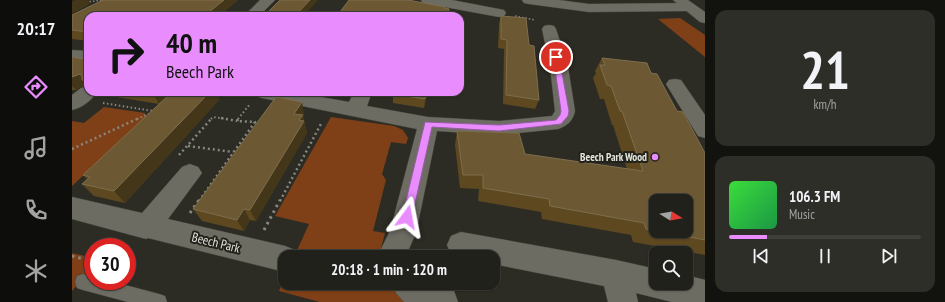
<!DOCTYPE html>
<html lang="en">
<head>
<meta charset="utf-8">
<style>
	:root { --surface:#21211b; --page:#2d2e28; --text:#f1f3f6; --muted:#a2a3a3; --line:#3e3e3a; --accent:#e98dfe }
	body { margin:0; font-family:"PT Sans Narrow",sans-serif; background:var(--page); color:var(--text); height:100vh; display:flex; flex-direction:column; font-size:15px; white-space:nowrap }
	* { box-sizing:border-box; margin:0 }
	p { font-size:13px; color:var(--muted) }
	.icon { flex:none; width:22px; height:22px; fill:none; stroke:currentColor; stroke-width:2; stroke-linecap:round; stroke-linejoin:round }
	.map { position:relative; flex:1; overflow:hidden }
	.drawer { display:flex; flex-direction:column; gap:10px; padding:10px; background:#12120f; width:240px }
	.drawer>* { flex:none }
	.hud { position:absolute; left:12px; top:12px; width:380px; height:84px; border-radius:12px; box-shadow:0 1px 3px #0004,0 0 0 1px var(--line); background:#e98dfe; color:#111; overflow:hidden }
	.needle { width:26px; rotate:101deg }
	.controls { position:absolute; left:577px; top:194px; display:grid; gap:8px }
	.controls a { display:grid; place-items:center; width:44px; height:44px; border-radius:8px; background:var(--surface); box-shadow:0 1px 3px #0004,0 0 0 1px var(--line); font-size:20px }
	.speed { position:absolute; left:12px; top:238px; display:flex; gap:8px; font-size:20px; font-weight:700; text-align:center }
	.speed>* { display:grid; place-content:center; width:52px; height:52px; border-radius:50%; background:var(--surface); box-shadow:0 1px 3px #0004,0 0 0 1px var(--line); line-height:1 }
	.speed .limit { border:6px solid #d22; background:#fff; color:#111 }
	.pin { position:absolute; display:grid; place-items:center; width:34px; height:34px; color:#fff; margin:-17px; border:2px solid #fff; border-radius:50%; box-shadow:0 1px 4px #0007 }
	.me { position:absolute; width:44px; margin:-22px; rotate:13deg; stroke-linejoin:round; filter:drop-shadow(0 0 3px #0008) }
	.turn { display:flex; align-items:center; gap:14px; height:84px; padding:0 16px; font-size:18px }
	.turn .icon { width:52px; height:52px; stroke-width:2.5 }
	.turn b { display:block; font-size:28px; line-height:34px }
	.drawer .card { flex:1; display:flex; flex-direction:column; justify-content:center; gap:6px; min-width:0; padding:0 14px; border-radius:12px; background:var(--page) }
	.drawer .dial { align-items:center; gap:0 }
	.dial b { font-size:52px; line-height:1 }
	.song { display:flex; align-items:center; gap:12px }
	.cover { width:48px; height:48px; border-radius:6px; background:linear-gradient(135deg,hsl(120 70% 55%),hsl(140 70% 35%)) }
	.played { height:4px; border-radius:2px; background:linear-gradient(90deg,var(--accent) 20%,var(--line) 20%) }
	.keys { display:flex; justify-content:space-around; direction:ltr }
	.trip { position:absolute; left:206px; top:250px; width:222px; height:40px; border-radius:12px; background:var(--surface); box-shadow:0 1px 3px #0004,0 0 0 1px var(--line); font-weight:600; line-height:40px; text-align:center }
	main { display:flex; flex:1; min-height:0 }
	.tabs { display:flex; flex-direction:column; width:72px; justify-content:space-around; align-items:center; background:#0d0d0b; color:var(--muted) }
	.tabs .icon { width:28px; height:28px }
	.tabs .active { color:var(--accent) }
	.tabs b { font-size:18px; color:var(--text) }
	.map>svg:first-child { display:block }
	.green { fill:#804017 }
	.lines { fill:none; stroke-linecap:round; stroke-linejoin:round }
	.service-casing { stroke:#46473f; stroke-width:1 }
	.minor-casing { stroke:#46473f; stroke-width:1 }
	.tertiary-casing { stroke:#46473f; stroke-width:1 }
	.path-far3 { stroke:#878780; stroke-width:1.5; stroke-dasharray:1.5 2; stroke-linecap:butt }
	.path-far2 { stroke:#878780; stroke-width:2; stroke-dasharray:1.5 2.5; stroke-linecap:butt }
	.path-far1 { stroke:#878780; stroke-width:2.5; stroke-dasharray:2 3; stroke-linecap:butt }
	.path { stroke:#878780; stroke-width:3; stroke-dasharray:2.5 4; stroke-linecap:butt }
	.service { fill:#6c6c63; fill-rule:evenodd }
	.minor { fill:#6c6c63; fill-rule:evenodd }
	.tertiary { fill:#6c6c63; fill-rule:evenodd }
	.wall { fill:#5d481f }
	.shaded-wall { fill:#433619 }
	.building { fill:#6c5934; stroke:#7e6e4e; fill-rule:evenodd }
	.route { fill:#e98dfe; stroke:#975ca5 }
	.poi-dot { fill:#e98dfe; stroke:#22221b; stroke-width:1.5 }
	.labels { text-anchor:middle; stroke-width:4; stroke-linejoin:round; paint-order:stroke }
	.poi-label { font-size:11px; font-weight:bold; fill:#e4e4de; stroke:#22221b; text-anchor:end }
	.near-street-label { font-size:13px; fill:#e4e4de; stroke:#22221b }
</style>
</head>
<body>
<main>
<nav class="tabs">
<b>20:17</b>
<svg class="icon active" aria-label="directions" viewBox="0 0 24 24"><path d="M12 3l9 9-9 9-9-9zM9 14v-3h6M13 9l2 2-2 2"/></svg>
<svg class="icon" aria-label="music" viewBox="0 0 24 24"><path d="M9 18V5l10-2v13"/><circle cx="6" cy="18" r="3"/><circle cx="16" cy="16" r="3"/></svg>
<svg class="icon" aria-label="phone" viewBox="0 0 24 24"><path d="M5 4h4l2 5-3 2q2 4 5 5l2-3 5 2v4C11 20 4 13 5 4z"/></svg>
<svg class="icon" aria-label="climate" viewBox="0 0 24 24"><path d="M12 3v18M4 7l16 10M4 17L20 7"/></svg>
</nav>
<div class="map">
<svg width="633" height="302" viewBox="0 0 633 302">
	<rect width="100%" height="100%" fill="#2c2c24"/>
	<!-- green -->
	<path class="green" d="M608,18l25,17v22l-47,-38z
		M32,107l41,6 1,4 -74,69v-65l12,2z
		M259,117l63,9 9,4 5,8 -2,6 -15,-2 -9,32 4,6 -13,51 12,2 -4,15 1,9h-88l15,-33 -34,-8z
		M0,253l21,5v8l-21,25z
		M213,277v6h106l14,19h-85l-41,-11z"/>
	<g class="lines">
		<defs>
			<path id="service" d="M11,274l10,3v4h17l49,13 6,2 2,6h-39l-45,-12 -6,-2 -2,-6 2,-6z"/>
			<path id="minor" d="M188,0h15l-16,16h-15z
				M349,0h31l47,9 5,1 2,3 -2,3 -5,1 -71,-13 -5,-1z
				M450,0h37l30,4 99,-1 5,1 2,3 -2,3 -5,1 -99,1 -60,-8 -5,-1z
				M477,25l5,1 2,3 12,38 7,44c-2,10 -8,15 -17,18l-59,6 -62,-4 -21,102 -8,18 1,6h-28l-1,-6 10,-20 27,-102 -155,-31 -7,-2 -2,-4h40l56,10 5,-10h18l-5,14 61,11 71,4 53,-5 3,-5 -5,-44 -8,-38 2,-3z
				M0,50l16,1v10l-16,-1z
				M603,79l6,1 24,35v23l-7,-2 -32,-52 3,-4z
				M16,86v6h9c-5,8 -15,16 -25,18v-15l9,-7z
				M118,164l8,3 4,6 -34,46 117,27 10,4 3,7h-13v15l-137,-34 -2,1 -74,-20v-22l70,16 40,-46z
				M389,232l155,28 40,9v14h30v-8l19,5v22h-33l-36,-9 2,9h-30l-4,-16 -111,-22v-7h-34l-8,-3 -4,-9 4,-9z
				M320,283c22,0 41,-1 62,8l4,11h-54l-8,-9z"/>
			<path id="tertiary" d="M601,0h15l17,12v11l-5,-1z"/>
		</defs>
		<!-- service casing -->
		<use href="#service" class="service-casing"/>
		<!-- minor casing -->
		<use href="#minor" class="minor-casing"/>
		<!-- tertiary casing -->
		<use href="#tertiary" class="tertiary-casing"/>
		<!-- path-far3 -->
		<path class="path-far3" d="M14,2l17,-2
			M443,16l20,4"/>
		<!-- path-far2 -->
		<path class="path-far2" d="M31,103l50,8
			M65,119l14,-6
			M139,119l2,-2 14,2
			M166,119l12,-15"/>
		<!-- path-far1 -->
		<path class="path-far1" d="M149,118l16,3
			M116,146l45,6
			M0,149l67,-31
			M107,155l33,-37
			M127,201l56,-79 -18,-1 2,-3
			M208,201l42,-79"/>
		<!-- path -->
		<path class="path" d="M118,213l9,-13
			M192,230l16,-30
			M0,256l15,4 -1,4"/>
		<!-- service -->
		<use href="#service" class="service"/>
		<!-- minor -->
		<use href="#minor" class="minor"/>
		<!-- tertiary -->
		<use href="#tertiary" class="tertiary"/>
	</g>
	<!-- wall -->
	<path class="wall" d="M166,0l-19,16h-131v25l-16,-2v-24z
		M429,16l28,29 10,55 -4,9 -32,-5 1,-55 -6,-1 1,-24z
		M0,57l16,3v29l-3,-4 -4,2 -5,3h-4z
		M530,58l49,15 54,80v102l-72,-13 -2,-7 -89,-16 -1,-7 -63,-11 1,-12 -19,-1 -5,-43 2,-14 68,23 102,15 -14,-44h-1l-8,-26h-4l-7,-21 3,-5 -1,-2z
		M24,92h76l-13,12 -61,-10z
		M356,92l-4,16 -31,-5v-9z
		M148,99l-95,104 -31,-7 -12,-12 5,-5 -4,-4z
		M232,114l-1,2 4,17 -51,88 -6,-1 -6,11 -42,-10 -9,-12z"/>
	<!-- shaded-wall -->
	<path class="shaded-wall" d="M4,0h12l2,4 -18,10v-12z
		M152,0h14l-19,16h-15z
		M238,0h8l-14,16h-9z
		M8,74l4,7 -2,-1 3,5 -4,2 -5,3 -4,-4v-9z
		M83,92h17l-13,12 -6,-10z
		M138,92h6l4,7 -95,104 -11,-12z
		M354,92h2l-4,16 1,-9z
		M230,102l2,12 -1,2 4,17 -51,88 -6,-11 44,-96z
		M172,209l6,11 -6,11 -7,-11z"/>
	<!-- building -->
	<path class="building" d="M31,0h121l-20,16h-116v16l-16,-2v-15z
		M208,0h30l-15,16h-31z
		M277,0h59l37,7 -1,1 5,1 -2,7h-110z
		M429,16l25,2 3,27 5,1 5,54 -33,-5 1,-55 -6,-1z
		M0,57l16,3v21l-6,-1v-4l-2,-2 -8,3z
		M530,58l45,5 4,10 6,1 20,37 6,1 22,41v87l-59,-11 -2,-6 -94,-17 -1,-7 -66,-11v-13h-20l-6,-44 62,2 6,21 118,17 -21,-60h-2l-9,-25 -4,-1 -7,-20h5zM584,201h30v30h-30z
		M71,92h12l-2,2z
		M100,92h38l-96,99 -32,-7 8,-7 -7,-2z
		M322,92h32l-1,7 -32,-5z
		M204,97l26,5 -8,12 9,1 -4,5 5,1 -54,89 -6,-1 -7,11 -44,-11z"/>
	<!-- route -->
	<path class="route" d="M481,55l6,2 10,54 -1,5 -7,8 -62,7 -67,-4 -20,90 -1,3 -4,2 -4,-2 -1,-3 23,-95 74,3 57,-5 4,-5 1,-4z"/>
	<!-- markers -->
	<circle class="poi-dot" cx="583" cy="157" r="4"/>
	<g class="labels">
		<!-- poi labels -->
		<g class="poi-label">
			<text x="575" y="161">Beech Park Wood</text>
		</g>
		<!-- near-street labels -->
		<g class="near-street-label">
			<text transform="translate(144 242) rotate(14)" y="5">Beech Park</text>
		</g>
	</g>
</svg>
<div class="controls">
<a><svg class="needle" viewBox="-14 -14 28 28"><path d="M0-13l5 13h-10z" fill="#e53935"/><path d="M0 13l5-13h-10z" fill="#a2a3a3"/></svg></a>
<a><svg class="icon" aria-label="search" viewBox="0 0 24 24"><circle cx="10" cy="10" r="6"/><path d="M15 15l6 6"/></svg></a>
</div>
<div class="speed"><div class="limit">30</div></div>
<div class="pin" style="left:484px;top:57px;background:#d93025"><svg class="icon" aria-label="arrive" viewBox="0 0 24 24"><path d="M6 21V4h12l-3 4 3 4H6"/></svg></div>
<svg class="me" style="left:335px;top:217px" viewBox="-20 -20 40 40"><path d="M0-17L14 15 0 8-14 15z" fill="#e98dfe" stroke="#fff" stroke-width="4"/></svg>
<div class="trip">20:18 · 1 min · 120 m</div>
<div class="hud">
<div class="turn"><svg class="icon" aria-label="right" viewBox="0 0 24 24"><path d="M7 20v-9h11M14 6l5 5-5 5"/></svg><div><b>40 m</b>Beech Park</div></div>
</div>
</div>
<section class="drawer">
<div class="card dial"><b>21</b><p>km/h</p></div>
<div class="card">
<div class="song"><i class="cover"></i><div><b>106.3 FM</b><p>Music</p></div></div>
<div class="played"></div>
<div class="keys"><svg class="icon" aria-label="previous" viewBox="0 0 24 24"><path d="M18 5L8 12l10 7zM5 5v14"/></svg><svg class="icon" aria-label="pause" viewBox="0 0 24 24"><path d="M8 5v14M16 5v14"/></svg><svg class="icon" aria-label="next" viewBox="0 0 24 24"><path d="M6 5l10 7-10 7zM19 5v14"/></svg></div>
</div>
</section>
</main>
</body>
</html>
